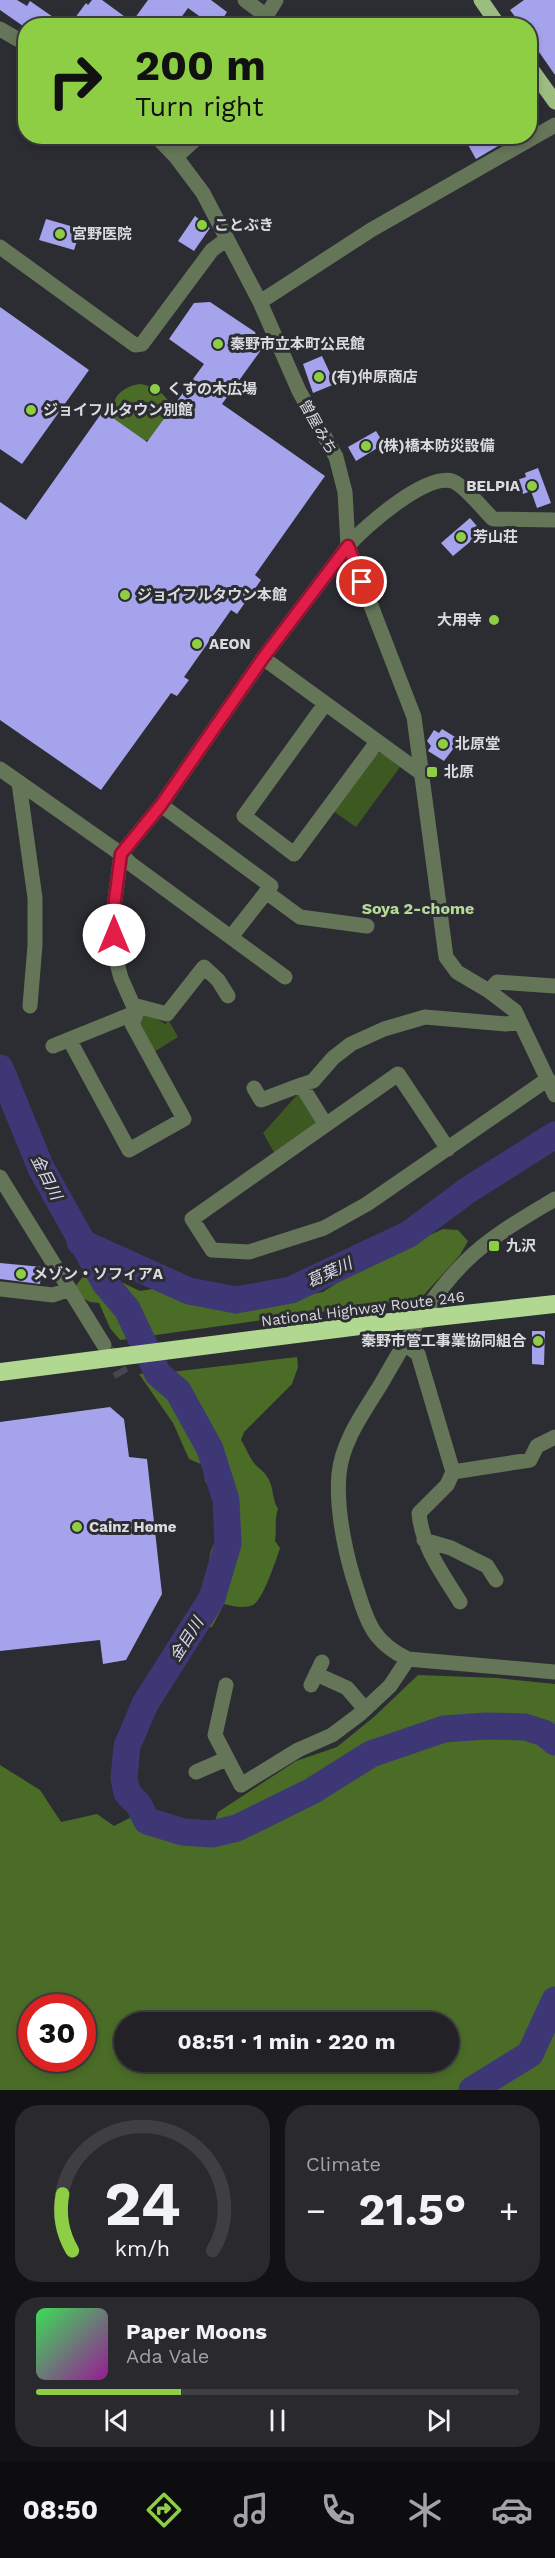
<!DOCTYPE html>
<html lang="en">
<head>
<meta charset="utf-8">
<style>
	:root { --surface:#212126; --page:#29292e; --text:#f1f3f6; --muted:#a2a3a7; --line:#3e3e43; --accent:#8dce44 }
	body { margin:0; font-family:"Work Sans","Noto Sans JP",sans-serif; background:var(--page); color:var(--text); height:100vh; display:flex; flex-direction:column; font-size:22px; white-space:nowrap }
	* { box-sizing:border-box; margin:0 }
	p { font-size:20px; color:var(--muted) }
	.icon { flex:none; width:33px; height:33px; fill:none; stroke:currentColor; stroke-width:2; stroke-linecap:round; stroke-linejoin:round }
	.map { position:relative; height:2090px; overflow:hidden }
	.panel { display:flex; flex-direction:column; gap:15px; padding:15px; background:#121215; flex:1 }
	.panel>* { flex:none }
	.hud { position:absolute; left:18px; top:18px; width:519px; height:126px; border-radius:24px; box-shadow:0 3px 9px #0003,0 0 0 2px var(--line); background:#8dce44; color:#111; overflow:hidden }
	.speed { position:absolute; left:18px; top:1994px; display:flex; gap:12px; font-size:30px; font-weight:700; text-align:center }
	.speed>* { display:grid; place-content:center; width:78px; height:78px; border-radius:50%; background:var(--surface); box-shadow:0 3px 9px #0003,0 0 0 2px var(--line); line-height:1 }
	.speed .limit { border:9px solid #d22; background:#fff; color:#111 }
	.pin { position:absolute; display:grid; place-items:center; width:51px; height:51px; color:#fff; margin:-26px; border:3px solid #fff; border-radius:50%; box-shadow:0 2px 6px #0007 }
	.me { position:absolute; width:66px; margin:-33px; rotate:0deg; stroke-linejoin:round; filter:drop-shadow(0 0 4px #0008) }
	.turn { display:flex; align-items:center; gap:21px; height:126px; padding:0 18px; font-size:27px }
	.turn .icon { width:78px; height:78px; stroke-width:2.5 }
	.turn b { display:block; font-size:42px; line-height:51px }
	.big { font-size:45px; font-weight:700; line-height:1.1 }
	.panel .tile { flex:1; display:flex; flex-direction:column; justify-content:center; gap:9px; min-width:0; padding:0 21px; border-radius:24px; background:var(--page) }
	.panel .dial { align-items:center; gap:0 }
	.dial svg { height:156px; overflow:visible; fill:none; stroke:var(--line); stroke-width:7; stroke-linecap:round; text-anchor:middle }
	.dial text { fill:var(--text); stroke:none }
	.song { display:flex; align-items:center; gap:18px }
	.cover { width:72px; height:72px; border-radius:9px; background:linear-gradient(135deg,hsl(130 70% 55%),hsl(300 70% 35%)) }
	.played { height:6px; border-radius:3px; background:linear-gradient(90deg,var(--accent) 30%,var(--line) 30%) }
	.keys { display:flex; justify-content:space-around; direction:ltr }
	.heat { display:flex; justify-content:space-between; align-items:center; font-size:33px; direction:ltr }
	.panel .tiles { flex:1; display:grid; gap:15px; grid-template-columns:1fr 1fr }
	.tile:last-child { grid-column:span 2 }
	.trip { position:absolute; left:114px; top:2012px; width:345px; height:60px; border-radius:30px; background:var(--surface); box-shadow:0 3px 9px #0003,0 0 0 2px var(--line); font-weight:700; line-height:60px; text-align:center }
	.tabs { display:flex; height:96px; justify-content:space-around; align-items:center; background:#0d0d0f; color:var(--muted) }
	.tabs .icon { width:42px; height:42px }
	.tabs .on { color:var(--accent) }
	.tabs b { font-size:27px; color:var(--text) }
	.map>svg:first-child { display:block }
	.green { fill:#3e5822 }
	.forest { fill:#4a6c27; fill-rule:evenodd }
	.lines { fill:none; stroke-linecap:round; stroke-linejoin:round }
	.river { stroke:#3d3776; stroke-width:27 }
	.building { fill:#a5a3ec }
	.minor-tunnel { stroke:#46464d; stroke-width:15; stroke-dasharray:15 8; stroke-linecap:butt }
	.minor { stroke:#657558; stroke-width:15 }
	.major { stroke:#9cbc80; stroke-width:15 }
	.highway { stroke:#b1d890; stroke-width:18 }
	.route-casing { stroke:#92132f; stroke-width:15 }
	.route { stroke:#e11d48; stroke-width:10 }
	.poi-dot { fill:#8dce44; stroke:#2c2c33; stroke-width:2 }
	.labels { text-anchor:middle; stroke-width:6; stroke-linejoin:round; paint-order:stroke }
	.poi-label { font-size:15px; font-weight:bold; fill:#dadbdf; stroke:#2c2c33; text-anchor:start }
	.street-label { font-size:15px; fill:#dadbdf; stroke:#2c2c33 }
	.neighbourhood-label { font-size:16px; font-weight:bold; fill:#b5da95; stroke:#2c2c33 }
	.water-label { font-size:16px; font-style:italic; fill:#dbdbef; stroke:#2c2c33 }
</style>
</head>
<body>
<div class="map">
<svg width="555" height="2090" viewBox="0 0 555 2090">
	<rect width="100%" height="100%" fill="#2c2c33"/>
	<!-- green -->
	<path class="green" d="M374,753h7l19,14 -44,60 -23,-16z
		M149,1013l16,11 4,-3 9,16 -24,15 -15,-28 2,-6z
		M298,1094l18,25 -1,7 -40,28 -12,-21z"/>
	<!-- forest -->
	<path class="forest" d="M140,384c15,2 34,13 30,32 -1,3 -6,8 -9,12 -6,8 -9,11 -19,14l-29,-20c-4,-21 6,-35 27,-38z
		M443,1229l15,1 10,11 -8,14 -39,43 -301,42 -10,-12 -11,-25 -9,-1 -13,-7v-11l9,-11 14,-1 40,19 13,-2 52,17 38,1 80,-15 45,-29z
		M297,1357l1,10 -6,17 -48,48 -3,8c5,7 7,15 12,22 5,6 12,9 16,18 5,10 3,19 9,29 -4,11 -1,20 -3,32l5,7c-4,12 -17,52 -27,57 -10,4 -20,1 -29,-1l-12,23 -17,2 14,-61c0,-14 2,-22 11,-32l-8,-45 -7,-10 -2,-16 -14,-6 -16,-36 -34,-49 32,-2z
		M418,1675l79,3 58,6v406h-555v-325l40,25 21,32 36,-8 17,12 35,-18 21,12 44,4 4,-12 78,-51 41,-14 38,-31zM32,2007h50v51h-50zM124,2022h324v39h-324z"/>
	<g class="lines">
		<!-- river -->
		<path class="river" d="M0,1068l41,100 64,115 22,26 31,65 20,17 32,58 16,51 2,44 -16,54 -67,106 -18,42 -3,32 3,15 11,11 9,17 36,11 29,2 25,-6 75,-37 59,-37 73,-25 42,-3 39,1 19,6 11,9
			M80,1242l109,49 47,9 55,-10 118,-56 59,-44 87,-55
			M472,2090l58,-36 25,-54"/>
	</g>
	<!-- building -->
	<path class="building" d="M0,0h17l10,6 3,-5 36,25h-43l-23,-16z
		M92,0h10l30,22 16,-22h63l16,12 -9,14h-5l-25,-18 -13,18h-106l17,-23 2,2z
		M524,0h31v75l-25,-36v-13h-8l-12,-16z
		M463,136h52l-39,23z
		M195,216l15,12 -16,23 -16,-10z
		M46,219l35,10 -7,21 -35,-10z
		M210,302l45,30 6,18 -39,54 103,72 -70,99 6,5 -24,34 -6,-4 -47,67 5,3 -12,16 -6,-3 -70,97 -101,-70v-218l26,18 77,-109 44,31 57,-78 -35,-25 25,-36z
		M0,307l89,63 -67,94 -22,-15z
		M322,356l13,28 -22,9 -10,-29z
		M376,431l8,13 -28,17 -8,-14z
		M538,468l13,35 -14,5 -6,-17 -8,3 -6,-14 9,-3 -1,-4z
		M470,518l12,14 -29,24 -12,-13z
		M442,729l18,11 -16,21 -16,-10 3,-5 -4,-5 7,-11 5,3z
		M0,1263l42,4 -2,17 -40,-5z
		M532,1331h13l-1,34 -12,-1z
		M110,1407l14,12 5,38 18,2 15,135 -36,66 -23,4 -3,-24 -100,11v-229z"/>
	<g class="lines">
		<!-- minor-tunnel -->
		<path class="minor-tunnel" d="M107,1350l15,25"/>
		<!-- minor -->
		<path class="minor" d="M245,0l20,15
			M260,26l16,-26
			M0,29l26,15
			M156,136l20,21 27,36 57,109 39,89 37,66 9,35 3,54 66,171 32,240 11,15 32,19 26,20 40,84
			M176,157l23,-21
			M0,247l135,98 7,-1 70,-94 15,-11
			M260,302l111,-72 184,-105
			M263,658l158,115
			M325,704l-81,112 50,38 83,-112
			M0,769l121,85 10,10 154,113
			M19,783l16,115v47l-5,61
			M161,805l110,81 -40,51
			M266,892l34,25 67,9
			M489,991l8,-9 58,4
			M228,996l-10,-16 -14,-13 -37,47 -34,-9 -12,-27 -6,-22 -2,-41 8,-61 40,-49 102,-147 85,-112c17,-20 77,-72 104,-65 12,4 31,28 41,38l62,1
			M70,1041l59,109 55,-31 -52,-95 5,-12 -4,-7
			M53,1046l84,-34
			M254,1088l7,12 40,-15
			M326,1125l-25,-40 12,-4 20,-23 18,-14 33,-15 41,-12 81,7 14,-2
			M448,1149l-50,-75 -206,145 20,31 37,2 75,-24 43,-24 181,-125
			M0,1177l104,168
			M555,1199c-30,18 -64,37 -89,62 -36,35 -60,80 -85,123 -17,28 -39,57 -42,90 -3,31 5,73 14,103 13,39 15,63 55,82l147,13
			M0,1289l53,6 17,-6
			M404,1344l14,10 35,118 -6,13 -28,28c3,34 23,60 41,89
			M453,1472l77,-12 7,-14 18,-9
			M424,1540l27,8 36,18 9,14
			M316,1674l31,14 18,21
			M226,1685l-11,50 26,50 57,-35 34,-15 28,-21 30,-28 18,-27
			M311,1685l11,-23
			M196,1772l30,-13"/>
		<!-- major -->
		<path class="major" d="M481,0l18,26
			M530,67l25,35"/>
		<!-- highway -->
		<path class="highway" d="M0,1372l391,-50 164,-18"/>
	</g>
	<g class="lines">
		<defs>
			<path id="route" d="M114,935l-1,-20 8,-61 40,-49 102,-147 85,-112 14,36"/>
		</defs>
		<!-- route casing -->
		<use href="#route" class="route-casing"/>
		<!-- route -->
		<use href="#route" class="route"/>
	</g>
	<!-- markers -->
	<g class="poi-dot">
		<circle cx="202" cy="225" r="6"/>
		<circle cx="60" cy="234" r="6"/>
		<circle cx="218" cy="344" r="6"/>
		<circle cx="319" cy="377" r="6"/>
		<circle cx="155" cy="389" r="6"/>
		<circle cx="31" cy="410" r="6"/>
		<circle cx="366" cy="446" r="6"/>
		<circle cx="532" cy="486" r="6"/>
		<circle cx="461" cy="537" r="6"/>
		<circle cx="125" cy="595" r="6"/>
		<circle cx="494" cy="620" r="6"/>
		<circle cx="197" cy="644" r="6"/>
		<circle cx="443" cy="744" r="6"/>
		<rect x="426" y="766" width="12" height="12" rx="3"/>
		<rect x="488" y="1240" width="12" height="12" rx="3"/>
		<circle cx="21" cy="1274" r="6"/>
		<circle cx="538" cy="1341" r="6"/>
		<circle cx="77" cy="1527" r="6"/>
	</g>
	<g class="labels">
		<!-- poi labels -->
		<g class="poi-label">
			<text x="214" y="230">ことぶき</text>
			<text x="72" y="239">宮野医院</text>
			<text x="230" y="349">秦野市立本町公民館</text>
			<text x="331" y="382">(有)仲原商店</text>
			<text x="167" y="394">くすの木広場</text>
			<text x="43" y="415">ジョイフルタウン別館</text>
			<text x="378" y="451">(株)橋本防災設備</text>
			<text x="520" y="491" text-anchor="end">BELPIA</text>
			<text x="473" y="542">芳山荘</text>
			<text x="137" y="600">ジョイフルタウン本館</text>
			<text x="482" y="625" text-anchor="end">大用寺</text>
			<text x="209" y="649">AEON</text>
			<text x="455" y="749">北原堂</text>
			<text x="444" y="777">北原</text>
			<text x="506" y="1251">九沢</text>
			<text x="33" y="1279">メゾン・ソフィアA</text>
			<text x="526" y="1346" text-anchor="end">秦野市管工事業協同組合</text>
			<text x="89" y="1532">Cainz Home</text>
		</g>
		<!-- street labels -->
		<g class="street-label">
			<text transform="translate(318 427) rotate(61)" y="5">曽屋みち</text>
			<text transform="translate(363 1309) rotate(-7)" y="5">National Highway Route 246</text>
		</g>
		<!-- neighbourhood labels -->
		<g class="neighbourhood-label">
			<text x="418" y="914">Soya 2-chome</text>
		</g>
		<!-- water labels -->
		<g class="water-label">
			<text transform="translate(47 1177) rotate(63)" y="6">金目川</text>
			<text transform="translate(329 1272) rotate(-25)" y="6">葛葉川</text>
			<text transform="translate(186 1639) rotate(-58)" y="6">金目川</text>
		</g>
	</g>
</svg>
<div class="speed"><div class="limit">30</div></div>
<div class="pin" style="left:362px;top:582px;background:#d93025"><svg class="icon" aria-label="arrive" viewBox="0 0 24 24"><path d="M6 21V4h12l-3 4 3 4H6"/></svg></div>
<svg class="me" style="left:114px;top:935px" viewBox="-20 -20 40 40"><circle r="19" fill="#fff"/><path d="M0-13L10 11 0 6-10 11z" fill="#e11d48"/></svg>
<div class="trip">08:51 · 1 min · 220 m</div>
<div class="hud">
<div class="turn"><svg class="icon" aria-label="right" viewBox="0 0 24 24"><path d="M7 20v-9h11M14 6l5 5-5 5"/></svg><div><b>200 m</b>Turn right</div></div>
</div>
</div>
<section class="panel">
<div class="tiles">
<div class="tile dial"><svg viewBox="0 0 100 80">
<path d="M14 69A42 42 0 1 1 86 69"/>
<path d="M14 69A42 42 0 0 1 9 40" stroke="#8dce44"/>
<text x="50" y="56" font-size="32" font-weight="700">24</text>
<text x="50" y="72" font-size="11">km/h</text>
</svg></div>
<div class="tile"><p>Climate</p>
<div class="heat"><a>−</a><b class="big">21.5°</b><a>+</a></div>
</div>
<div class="tile">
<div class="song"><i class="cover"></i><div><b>Paper Moons</b><p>Ada Vale</p></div></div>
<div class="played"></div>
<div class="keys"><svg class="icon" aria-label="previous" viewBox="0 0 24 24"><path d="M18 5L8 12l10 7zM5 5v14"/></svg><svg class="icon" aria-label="pause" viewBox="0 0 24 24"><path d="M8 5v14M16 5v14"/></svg><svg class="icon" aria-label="next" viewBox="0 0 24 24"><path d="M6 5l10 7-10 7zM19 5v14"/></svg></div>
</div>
</div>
</section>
<nav class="tabs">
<b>08:50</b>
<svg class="icon on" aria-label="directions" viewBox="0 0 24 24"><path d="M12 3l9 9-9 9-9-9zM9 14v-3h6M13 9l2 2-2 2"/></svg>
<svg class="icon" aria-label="music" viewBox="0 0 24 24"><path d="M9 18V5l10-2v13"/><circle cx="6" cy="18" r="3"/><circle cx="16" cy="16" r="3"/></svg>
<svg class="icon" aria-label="phone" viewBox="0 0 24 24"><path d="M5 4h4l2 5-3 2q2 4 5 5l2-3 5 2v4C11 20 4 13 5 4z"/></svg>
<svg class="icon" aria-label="climate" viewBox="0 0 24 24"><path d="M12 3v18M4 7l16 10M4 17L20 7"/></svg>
<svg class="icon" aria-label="car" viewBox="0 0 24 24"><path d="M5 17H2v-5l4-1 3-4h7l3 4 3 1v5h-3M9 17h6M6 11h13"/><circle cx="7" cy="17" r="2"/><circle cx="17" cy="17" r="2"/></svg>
</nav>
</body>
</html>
